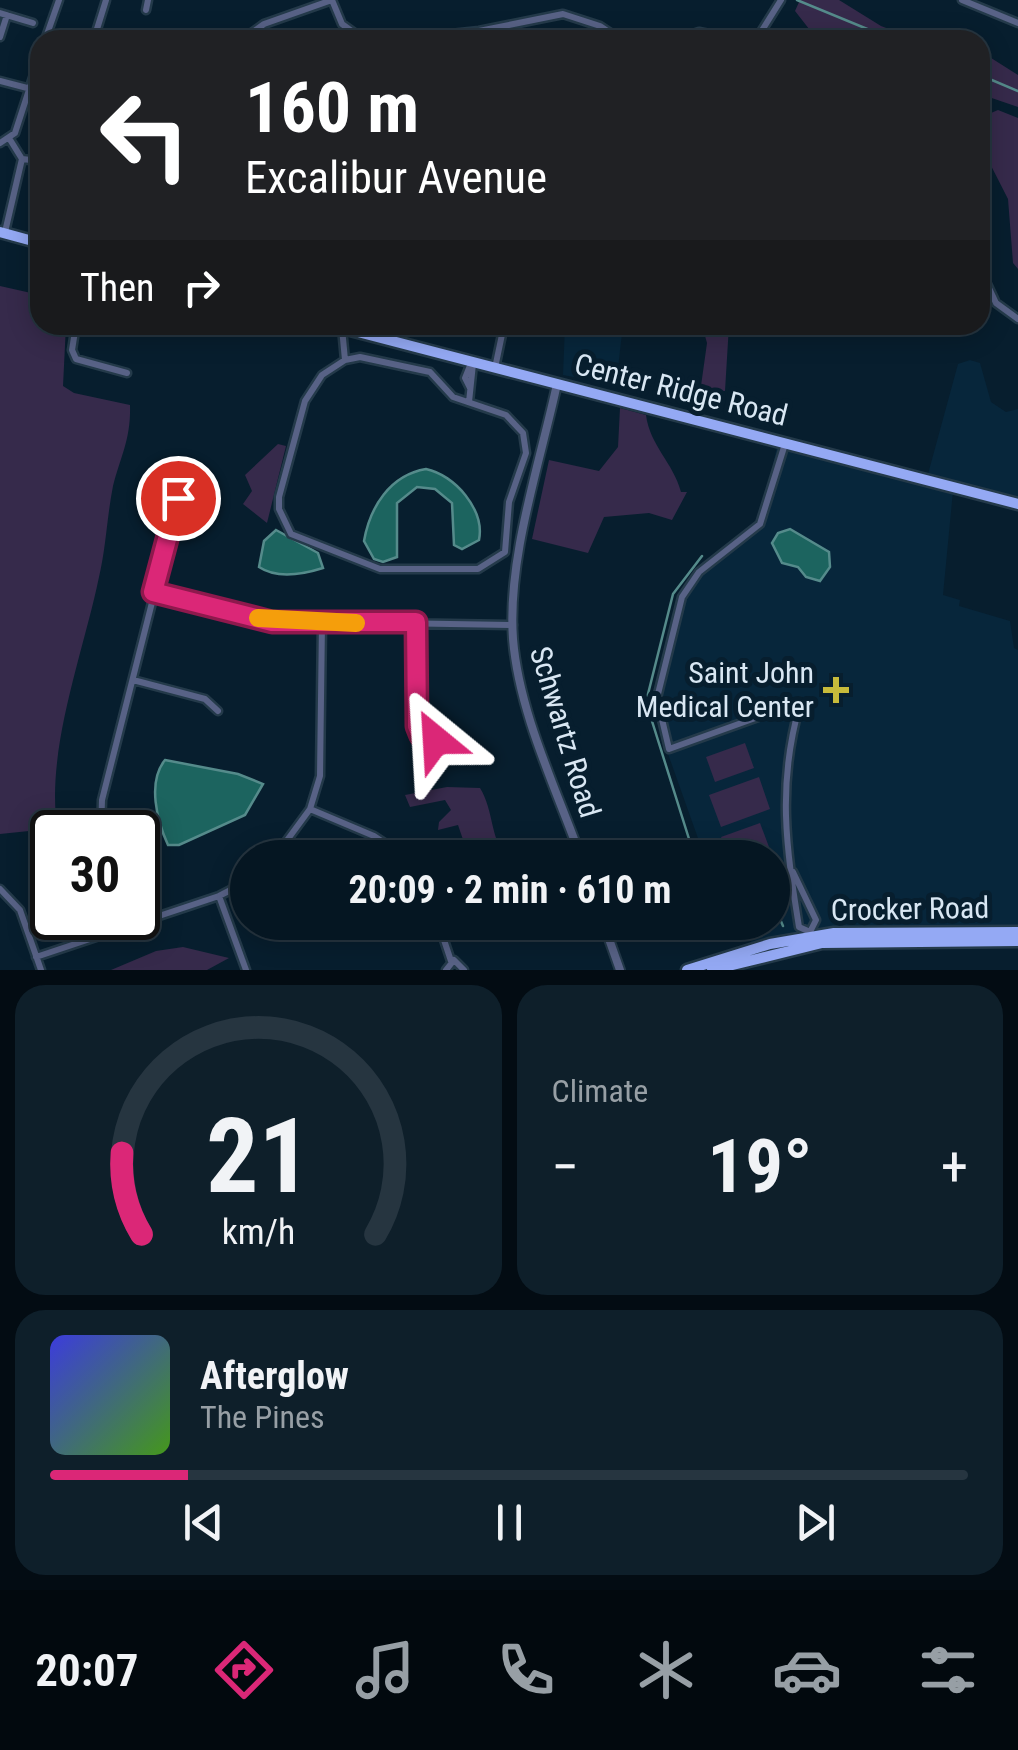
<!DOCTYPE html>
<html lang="en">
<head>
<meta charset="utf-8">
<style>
	:root { --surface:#051622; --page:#0e1f2a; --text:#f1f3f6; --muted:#979fa5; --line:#263540; --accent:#db2777 }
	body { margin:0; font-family:"Roboto Condensed",sans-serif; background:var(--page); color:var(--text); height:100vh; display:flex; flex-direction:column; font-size:38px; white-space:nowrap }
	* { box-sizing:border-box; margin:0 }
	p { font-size:32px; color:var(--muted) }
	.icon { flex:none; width:55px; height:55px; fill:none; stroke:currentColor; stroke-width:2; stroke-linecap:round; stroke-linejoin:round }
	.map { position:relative; height:970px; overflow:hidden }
	.details { display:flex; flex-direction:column; gap:15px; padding:15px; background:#030c13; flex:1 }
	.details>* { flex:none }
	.banner { position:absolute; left:30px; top:30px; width:960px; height:305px; border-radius:30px; box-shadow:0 5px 25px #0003,0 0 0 2px var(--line); background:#202124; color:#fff; overflow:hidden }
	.speed { position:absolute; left:30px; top:810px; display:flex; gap:20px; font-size:50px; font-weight:700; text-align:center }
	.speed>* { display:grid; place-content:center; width:130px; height:130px; border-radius:50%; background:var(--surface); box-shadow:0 5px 25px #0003,0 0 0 2px var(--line); line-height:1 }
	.speed .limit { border:5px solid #111; border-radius:15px; background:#fff; color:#111 }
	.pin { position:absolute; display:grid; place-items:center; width:85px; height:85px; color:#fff; margin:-42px; border:5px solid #fff; border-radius:50%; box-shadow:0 2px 10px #0007 }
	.me { position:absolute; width:110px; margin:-55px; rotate:333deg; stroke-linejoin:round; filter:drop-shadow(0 0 8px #0008) }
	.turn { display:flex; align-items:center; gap:35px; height:210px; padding:0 50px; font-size:45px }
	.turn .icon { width:130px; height:130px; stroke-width:2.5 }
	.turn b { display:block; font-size:70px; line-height:85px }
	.then { display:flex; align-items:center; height:95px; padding:0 50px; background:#0003; gap:20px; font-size:38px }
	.big { font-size:75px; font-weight:700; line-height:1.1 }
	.details .widget { flex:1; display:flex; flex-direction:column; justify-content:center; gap:15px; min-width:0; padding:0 35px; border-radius:30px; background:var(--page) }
	.details .dial { align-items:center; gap:0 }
	.dial svg { height:260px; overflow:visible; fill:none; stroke:var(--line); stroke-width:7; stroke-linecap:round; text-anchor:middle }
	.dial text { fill:var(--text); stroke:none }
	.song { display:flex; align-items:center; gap:30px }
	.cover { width:120px; height:120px; border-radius:15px; background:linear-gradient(135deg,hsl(240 70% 55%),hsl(100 70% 35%)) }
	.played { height:10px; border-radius:5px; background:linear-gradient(90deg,var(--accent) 15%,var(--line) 15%) }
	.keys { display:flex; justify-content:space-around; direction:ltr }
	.heat { display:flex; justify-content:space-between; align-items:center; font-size:55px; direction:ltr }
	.details .tiles { flex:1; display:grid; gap:15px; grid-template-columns:1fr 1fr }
	.widget:last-child { grid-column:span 2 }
	.trip { position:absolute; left:230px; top:840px; width:560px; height:100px; border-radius:50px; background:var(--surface); box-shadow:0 5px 25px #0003,0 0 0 2px var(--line); font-weight:700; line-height:100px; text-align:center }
	.tab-bar { display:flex; height:160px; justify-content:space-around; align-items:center; background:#02090e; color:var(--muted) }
	.tab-bar .icon { width:70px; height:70px }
	.tab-bar .selected { color:var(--accent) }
	.tab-bar b { font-size:45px; color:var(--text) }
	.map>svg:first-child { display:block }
	.built { fill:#07263b }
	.green { fill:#362a4b }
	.water { fill:#1c645f; stroke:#558b8b; stroke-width:2.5 }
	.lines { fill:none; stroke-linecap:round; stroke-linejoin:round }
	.stream { stroke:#558b8b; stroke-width:2.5 }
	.minor-casing { stroke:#243a4a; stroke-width:11 }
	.tertiary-casing { stroke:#243a4a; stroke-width:12 }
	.primary-casing { stroke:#243a4a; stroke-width:15 }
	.minor { stroke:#586286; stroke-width:6 }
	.tertiary { stroke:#586286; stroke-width:8 }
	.primary { stroke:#94a9f4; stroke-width:10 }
	.route-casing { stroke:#8e194d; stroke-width:25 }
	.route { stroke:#db2777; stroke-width:18 }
	.slow { stroke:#f59e0b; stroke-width:18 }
	.poi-dot { fill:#c7bb3b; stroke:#071e2e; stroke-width:4 }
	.labels { text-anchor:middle; stroke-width:10; stroke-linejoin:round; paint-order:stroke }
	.street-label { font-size:30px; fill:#d9e7f3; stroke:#071e2e }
	.poi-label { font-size:30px; fill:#d9e7f3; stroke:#071e2e; text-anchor:end }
</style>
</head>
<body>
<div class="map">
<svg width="1018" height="970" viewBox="0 0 1018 970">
	<rect width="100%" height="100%" fill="#071e2e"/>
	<!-- built -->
	<path class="built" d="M565,325h58l-7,60 -53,-10z
		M970,360l10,3 11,39 15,10 12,-3v88l-90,-23 30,-110z
		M777,446l176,45 -10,104 17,5 -1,6 51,15 4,27 4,2v280l-189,-1 -77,16 -7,-22 27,-1v-64h-67l-49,-138 -2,-25 28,-106 15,-20 56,-43 11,-19z"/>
	<!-- green -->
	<path class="green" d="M800,0h39l42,26 36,14h-43l-33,-11 -28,5 -18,-23z
		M980,51l38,24v32l-38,-13z
		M998,110l20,8v151l-5,-6 -5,-64 -27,-53 3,-30z
		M0,286l40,9v30h26l-3,61 11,7 56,12c1,34 -9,50 -17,81 -6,30 -7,62 -14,91 -16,78 -55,177 -41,255h-6v86h29l3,8 -26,11c-9,-34 -16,-66 -19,-101l-10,-5 -29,3z
		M702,325h27l-4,66 -25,2 7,-50z
		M620,408l26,7c4,31 27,47 35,77h6l-15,28 -23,-7 -45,4 -16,36 -56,-14 17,-79 50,11 19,-24z
		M278,444l8,2 -19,77 -24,-19 9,-13 -7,-16z
		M745,743l9,25 -39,14 -9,-25z
		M759,777l11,32 -49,18 -12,-32z
		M447,787l33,1c14,23 10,49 26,69h-37l-11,-32 -20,5 1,-8 12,-12 -6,-10 -35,7 -5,-12z
		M760,823l9,24 -40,10 -8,-20z
		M183,947l46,11 -22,12h-96l45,-19z"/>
	<!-- water -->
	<path class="water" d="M426,469c29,6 59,41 53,71l-17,9 -8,-4 -2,-42 -17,-14 -18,-2 -20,16v54l-14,5 -9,-3 -10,-18c6,-34 26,-66 62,-72z
		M790,529l39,23 1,15 -10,14 -14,-4 -8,-10 -16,-4 -10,-20 6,-10z
		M276,530l42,23 5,15c-19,6 -46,11 -64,-1l5,-26z
		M165,760l73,14 25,10 -18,31 -66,30h-11c-11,-24 -21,-63 -3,-85z"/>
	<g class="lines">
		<!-- stream -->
		<path class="stream" d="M797,0l97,40
			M980,75l38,16
			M695,858l-49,-156 27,-108 29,-38
			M780,919l3,7"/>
		<defs>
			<path id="minor" d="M332,0l10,24 22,16
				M962,0l56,23
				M146,10l2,-10
				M0,13l33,10
				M97,29l9,-29
				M0,37l7,-22
				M45,40l14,-40
				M242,40l22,-16 68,-24
				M395,40l84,-9 84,-17 37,12 21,14
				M675,40l24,-8 40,8
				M756,40l25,-40
				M0,81l31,8
				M9,138l13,21
				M0,143l15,-10 25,-77
				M5,232l17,-73 18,2
				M980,269l16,34 22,16
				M76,325l-4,25 4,9 51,14
				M342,328l3,32
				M360,357l70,15 23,25 53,18 17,18 3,20 -17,49 -4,50 -27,17h-98l-89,-35 -12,-25v-12l26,-96 17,-26 23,-15z
				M495,368l9,-43
				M470,388l-5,-10 6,-15
				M469,402l4,-38
				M785,444l-25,80 -61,48 -17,25 -25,101 12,51 131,-47
				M179 488a9 9 0 1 1 18 0a9 9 0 1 1-18 0Z
				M153,592l119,29 241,4
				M417,622l1,121 6,8 9,-2 1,-12 -13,-1
				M133,680l72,19 13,12
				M310,809l64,27 33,22
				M101,832l1,-32 78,-308
				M274,858l36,-49 10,-33 2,-154
				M793,872l23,48 -6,12 -11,-5c-13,-81 -22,-142 1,-223
				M0,889l20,21 21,60
				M219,896l27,74
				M438,922l13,39
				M36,957l183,-61 29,-15
				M446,970l8,-10 10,10"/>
			<path id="tertiary" d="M557,384c-17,79 -50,175 -44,255 6,74 43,149 68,219
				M603,922l17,48"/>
			<path id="primary" d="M0,232l40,11
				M331,325l687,179
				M687,970l83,-26 64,-11 184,-1
				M712,970l110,-27 196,-2"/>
		</defs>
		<!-- minor casing -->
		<use href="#minor" class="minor-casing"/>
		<!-- tertiary casing -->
		<use href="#tertiary" class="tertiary-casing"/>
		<!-- primary casing -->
		<use href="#primary" class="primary-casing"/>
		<!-- minor -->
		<use href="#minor" class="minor"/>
		<!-- tertiary -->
		<use href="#tertiary" class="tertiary"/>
		<!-- primary -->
		<use href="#primary" class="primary"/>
	</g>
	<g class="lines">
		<defs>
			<path id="route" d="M178,498l-25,94 119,30h144l1,104 4,10 9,-2 6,6"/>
		</defs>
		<!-- route casing -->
		<use href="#route" class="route-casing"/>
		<!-- route -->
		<use href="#route" class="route"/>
		<!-- slow -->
		<path class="slow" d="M258,618l98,5"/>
	</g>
	<!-- markers -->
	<path class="poi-dot" d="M831 675h10v10h10v10h-10v10h-10v-10h-10v-10h10z"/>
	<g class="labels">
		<!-- street labels -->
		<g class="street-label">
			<text transform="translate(681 390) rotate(14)" y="10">Center Ridge Road</text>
			<text transform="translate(565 732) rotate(73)" y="10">Schwartz Road</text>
			<text transform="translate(910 909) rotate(-1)" y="10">Crocker Road</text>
		</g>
		<!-- poi labels -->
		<g class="poi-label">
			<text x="814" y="683">Saint John<tspan x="814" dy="34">Medical Center</tspan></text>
		</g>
	</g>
</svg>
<div class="speed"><div class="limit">30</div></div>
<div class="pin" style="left:178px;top:498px;background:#d93025"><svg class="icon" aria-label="arrive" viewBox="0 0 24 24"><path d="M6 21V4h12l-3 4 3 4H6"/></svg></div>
<svg class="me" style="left:436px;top:740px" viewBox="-20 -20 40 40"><path d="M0-17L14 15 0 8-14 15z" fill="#db2777" stroke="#fff" stroke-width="4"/></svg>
<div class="trip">20:09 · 2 min · 610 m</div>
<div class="banner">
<div class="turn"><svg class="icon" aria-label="left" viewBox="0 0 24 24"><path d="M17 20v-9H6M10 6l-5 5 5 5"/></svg><div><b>160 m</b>Excalibur Avenue</div></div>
<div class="then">Then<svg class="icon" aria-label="right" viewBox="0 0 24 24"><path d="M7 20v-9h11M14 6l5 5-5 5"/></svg></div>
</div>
</div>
<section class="details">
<div class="tiles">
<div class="widget dial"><svg viewBox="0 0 100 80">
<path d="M14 69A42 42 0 1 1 86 69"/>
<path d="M14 69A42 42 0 0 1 8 44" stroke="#db2777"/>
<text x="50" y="56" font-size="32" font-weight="700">21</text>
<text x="50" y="72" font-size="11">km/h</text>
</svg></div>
<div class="widget"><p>Climate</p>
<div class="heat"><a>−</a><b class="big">19°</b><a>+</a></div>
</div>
<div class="widget">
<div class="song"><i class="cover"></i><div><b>Afterglow</b><p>The Pines</p></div></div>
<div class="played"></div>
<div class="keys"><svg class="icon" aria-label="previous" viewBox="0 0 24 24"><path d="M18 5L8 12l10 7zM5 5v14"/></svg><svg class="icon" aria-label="pause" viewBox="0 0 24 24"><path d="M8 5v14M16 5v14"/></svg><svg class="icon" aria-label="next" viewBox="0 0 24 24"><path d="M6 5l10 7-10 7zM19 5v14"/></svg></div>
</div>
</div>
</section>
<nav class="tab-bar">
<b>20:07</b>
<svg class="icon selected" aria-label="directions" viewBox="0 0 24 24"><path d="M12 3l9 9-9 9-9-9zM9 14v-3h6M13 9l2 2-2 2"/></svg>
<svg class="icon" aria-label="music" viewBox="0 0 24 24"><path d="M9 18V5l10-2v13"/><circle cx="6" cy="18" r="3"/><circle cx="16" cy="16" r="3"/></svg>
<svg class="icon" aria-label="phone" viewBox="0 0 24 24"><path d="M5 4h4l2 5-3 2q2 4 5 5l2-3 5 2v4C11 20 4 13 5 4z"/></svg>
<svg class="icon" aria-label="climate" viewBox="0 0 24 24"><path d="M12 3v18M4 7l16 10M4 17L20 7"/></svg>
<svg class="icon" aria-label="car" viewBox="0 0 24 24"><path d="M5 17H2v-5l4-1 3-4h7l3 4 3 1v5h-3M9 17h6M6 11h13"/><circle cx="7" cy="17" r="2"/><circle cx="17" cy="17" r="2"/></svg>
<svg class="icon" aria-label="filters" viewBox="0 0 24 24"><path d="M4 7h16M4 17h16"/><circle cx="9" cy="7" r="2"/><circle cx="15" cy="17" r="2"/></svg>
</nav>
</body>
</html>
